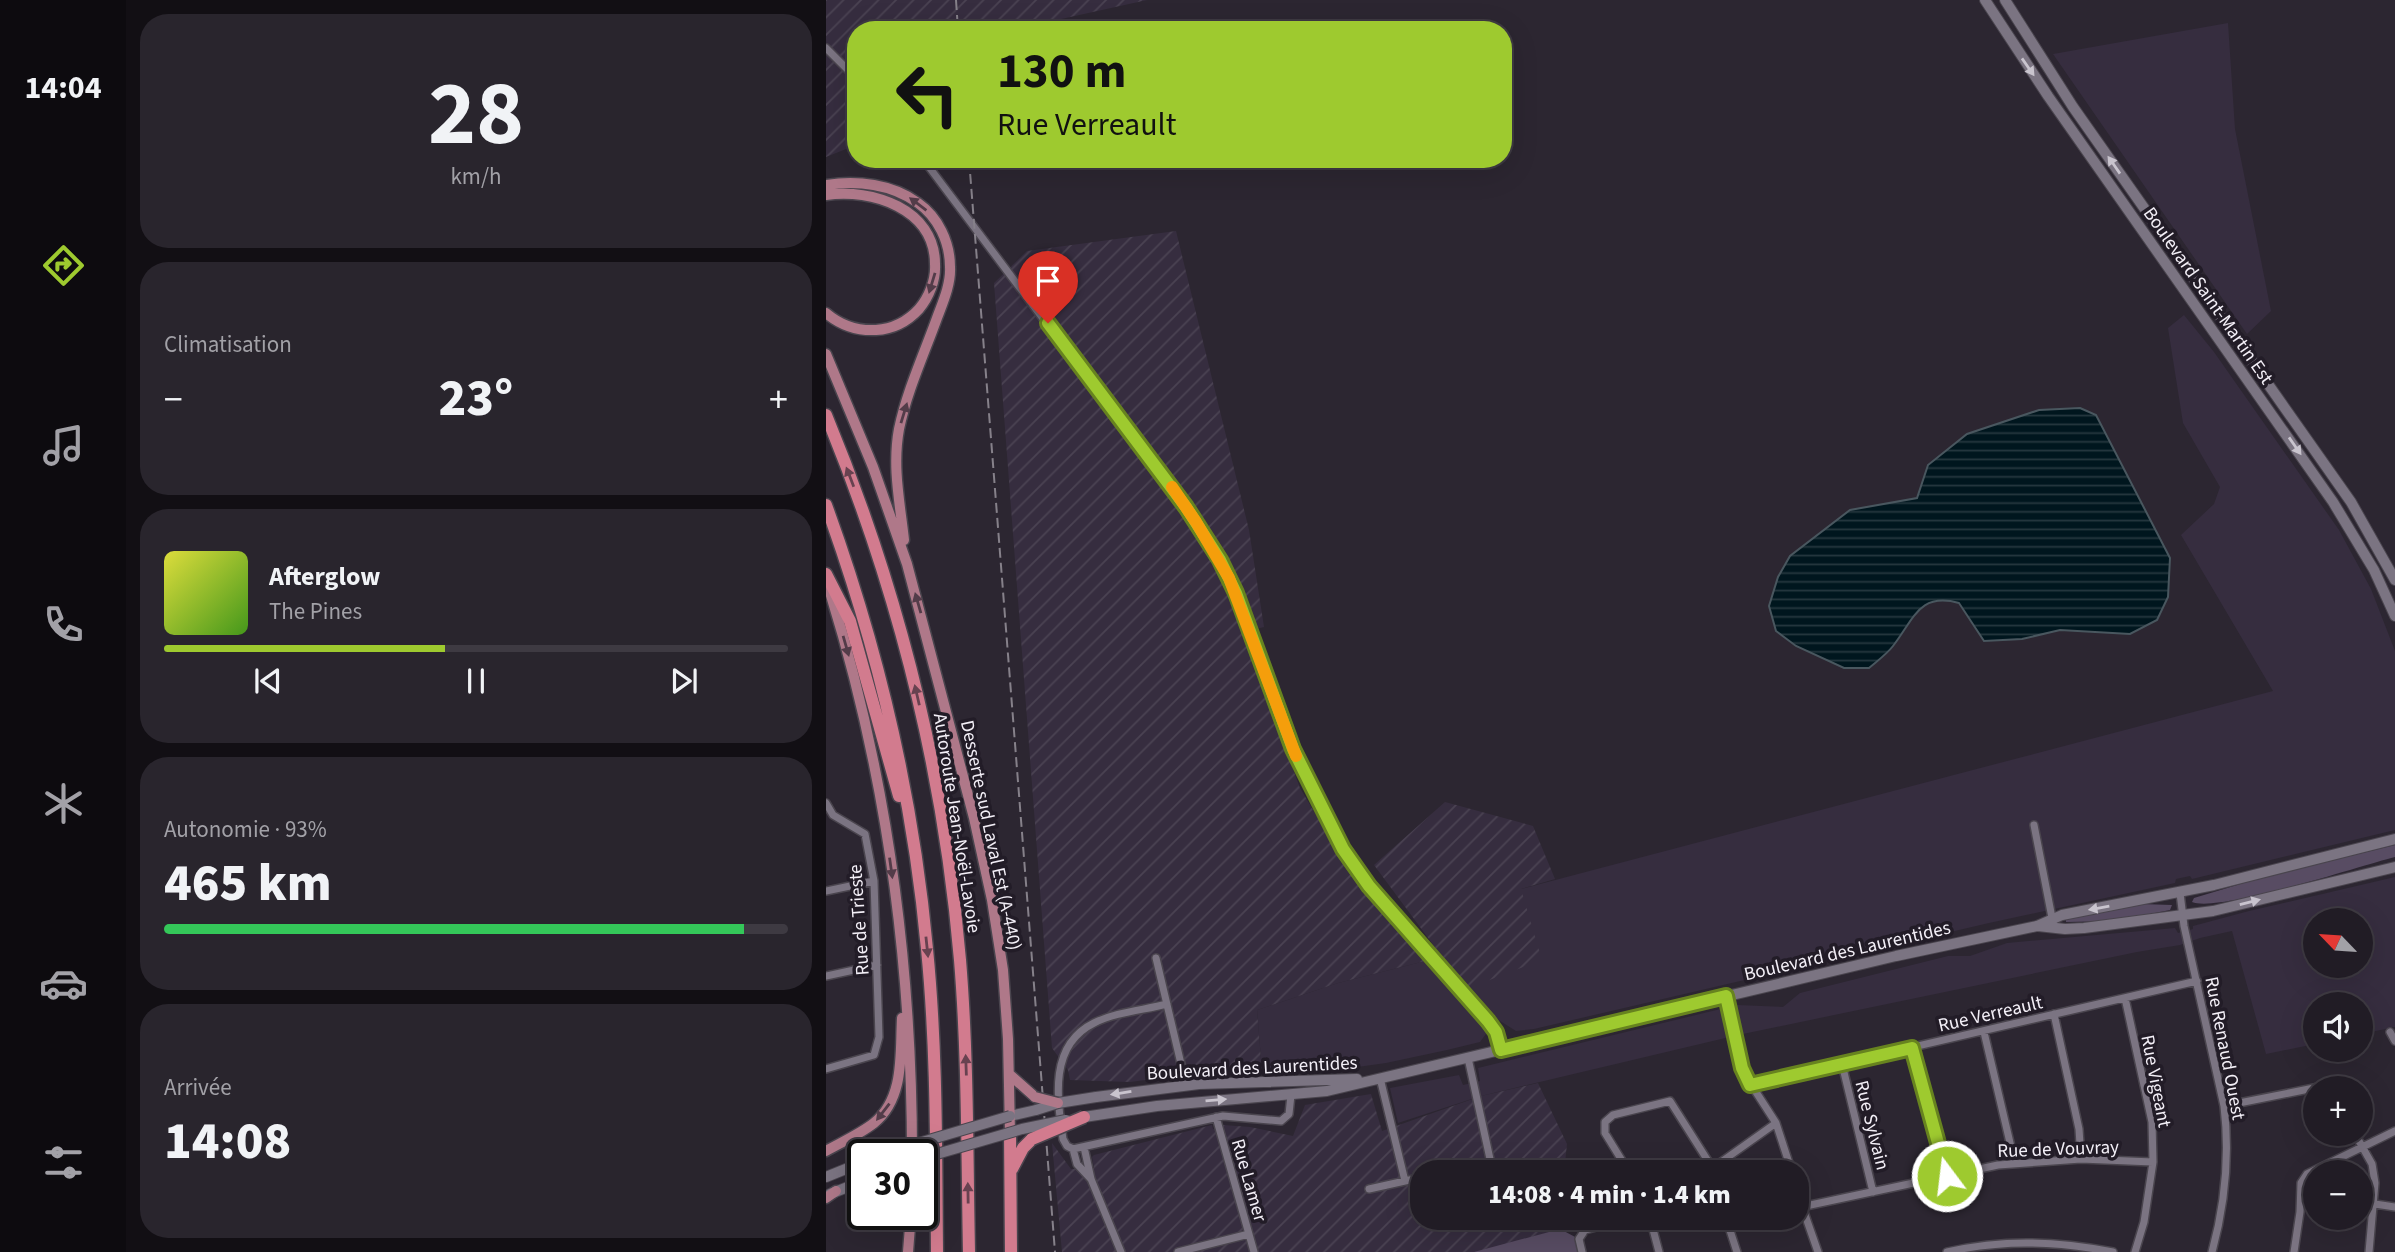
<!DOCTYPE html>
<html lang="fr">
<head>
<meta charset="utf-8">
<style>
	:root { --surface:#211c25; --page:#29252d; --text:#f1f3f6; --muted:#a2a1a7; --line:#3e3a42; --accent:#9eca2f }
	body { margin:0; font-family:"Source Sans 3",sans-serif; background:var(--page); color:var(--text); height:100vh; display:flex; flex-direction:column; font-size:26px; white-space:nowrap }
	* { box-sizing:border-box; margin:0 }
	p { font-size:23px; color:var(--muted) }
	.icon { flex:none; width:38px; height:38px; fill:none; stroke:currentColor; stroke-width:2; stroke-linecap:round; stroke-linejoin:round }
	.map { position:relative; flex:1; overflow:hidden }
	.details { display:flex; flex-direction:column; gap:14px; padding:14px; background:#120f14; width:700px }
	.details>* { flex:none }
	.guide { position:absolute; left:21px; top:21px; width:665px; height:147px; border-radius:28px; box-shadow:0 7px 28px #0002,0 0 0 2px var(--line); background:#9eca2f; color:#111; overflow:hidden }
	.needle { width:46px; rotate:295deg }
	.tools { position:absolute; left:1477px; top:908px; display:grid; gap:14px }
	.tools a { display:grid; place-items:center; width:70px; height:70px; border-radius:50%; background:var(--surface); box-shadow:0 7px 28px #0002,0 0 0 2px var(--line); font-size:35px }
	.speed { position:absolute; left:21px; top:1139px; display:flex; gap:14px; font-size:35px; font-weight:700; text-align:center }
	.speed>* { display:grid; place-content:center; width:91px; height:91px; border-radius:50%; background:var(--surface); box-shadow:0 7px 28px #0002,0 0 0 2px var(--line); line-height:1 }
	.speed .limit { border:4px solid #111; border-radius:10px; background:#fff; color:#111 }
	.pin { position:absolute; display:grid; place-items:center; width:60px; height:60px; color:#fff; margin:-72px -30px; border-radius:50% 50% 50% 0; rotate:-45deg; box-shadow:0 0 7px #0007 }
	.pin .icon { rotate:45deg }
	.me { position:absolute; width:77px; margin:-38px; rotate:345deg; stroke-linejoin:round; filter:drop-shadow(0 0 5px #0008) }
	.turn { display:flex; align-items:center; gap:24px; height:147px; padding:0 35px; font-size:32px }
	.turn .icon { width:91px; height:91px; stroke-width:2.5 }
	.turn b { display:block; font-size:49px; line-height:60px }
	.big { font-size:52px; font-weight:800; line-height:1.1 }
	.details .card { flex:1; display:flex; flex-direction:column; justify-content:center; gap:10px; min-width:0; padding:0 24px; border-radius:28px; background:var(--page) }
	.details .dial { align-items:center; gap:0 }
	.dial b { font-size:91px; line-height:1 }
	.song { display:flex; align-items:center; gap:21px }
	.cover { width:84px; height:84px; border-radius:10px; background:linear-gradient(135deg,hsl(60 70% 55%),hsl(100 70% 35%)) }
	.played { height:7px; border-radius:4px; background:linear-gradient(90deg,var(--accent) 45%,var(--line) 45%) }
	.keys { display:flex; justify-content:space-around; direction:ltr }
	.heat { display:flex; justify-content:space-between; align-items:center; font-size:38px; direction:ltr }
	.charge { height:10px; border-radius:5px; background:linear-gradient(90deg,#34c759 93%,var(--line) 0) }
	.trip { position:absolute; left:584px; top:1160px; width:399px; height:70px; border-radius:28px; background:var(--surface); box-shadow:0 7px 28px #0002,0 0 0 2px var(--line); font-weight:800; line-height:70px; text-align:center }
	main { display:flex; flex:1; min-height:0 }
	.tab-bar { display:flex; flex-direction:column; width:126px; justify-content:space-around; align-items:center; background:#0d0b0f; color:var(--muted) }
	.tab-bar .icon { width:49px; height:49px }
	.tab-bar .on { color:var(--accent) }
	.tab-bar b { font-size:32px; color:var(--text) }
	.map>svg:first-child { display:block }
	.built { fill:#362d3f; fill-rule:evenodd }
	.industrial { fill:url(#industrial-furrows) }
	.green { fill:#584c63 }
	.water { fill:url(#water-rules); stroke:#49575f; stroke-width:2 }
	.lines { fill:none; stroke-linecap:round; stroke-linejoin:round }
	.minor-casing { stroke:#4a454e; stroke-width:10 }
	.secondary-casing { stroke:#4a454e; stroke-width:12 }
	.primary-casing { stroke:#4a454e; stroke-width:13 }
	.motorway-casing { stroke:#4a454e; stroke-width:15 }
	.minor { stroke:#7b7482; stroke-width:7 }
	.secondary { stroke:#7b7482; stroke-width:10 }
	.primary { stroke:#af7889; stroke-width:10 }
	.motorway { stroke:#d27b8e; stroke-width:12 }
	.rail { stroke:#86818a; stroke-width:2; stroke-dasharray:10 5; stroke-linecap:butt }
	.secondary-bridge-casing { stroke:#4a454e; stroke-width:12; stroke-linecap:butt }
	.primary-bridge-casing { stroke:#4a454e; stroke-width:13; stroke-linecap:butt }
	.motorway-bridge-casing { stroke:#4a454e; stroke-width:15; stroke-linecap:butt }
	.secondary-bridge { stroke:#7b7482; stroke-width:10 }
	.primary-bridge { stroke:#af7889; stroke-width:10 }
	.motorway-bridge { stroke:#d27b8e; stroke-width:12 }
	.oneway { fill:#c9c4ce }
	.oneway2 { fill:#533c49 }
	.oneway3 { fill:#684250 }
	.route-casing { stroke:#67831f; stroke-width:18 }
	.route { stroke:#9eca2f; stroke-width:12 }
	.slow { stroke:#f59e0b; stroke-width:12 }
	.labels { text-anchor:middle; stroke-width:7; stroke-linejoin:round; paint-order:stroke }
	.street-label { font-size:19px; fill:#f3eff7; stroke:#221c27 }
</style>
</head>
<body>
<main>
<nav class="tab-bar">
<b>14:04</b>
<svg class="icon on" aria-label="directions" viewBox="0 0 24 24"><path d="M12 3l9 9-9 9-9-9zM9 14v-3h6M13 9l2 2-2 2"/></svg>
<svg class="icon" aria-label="music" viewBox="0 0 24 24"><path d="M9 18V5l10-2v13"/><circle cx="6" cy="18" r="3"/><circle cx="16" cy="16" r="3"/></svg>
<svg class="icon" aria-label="phone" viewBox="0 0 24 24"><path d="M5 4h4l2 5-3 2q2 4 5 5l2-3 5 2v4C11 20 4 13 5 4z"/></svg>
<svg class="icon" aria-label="climate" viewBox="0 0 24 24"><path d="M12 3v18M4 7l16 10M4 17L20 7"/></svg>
<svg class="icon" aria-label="car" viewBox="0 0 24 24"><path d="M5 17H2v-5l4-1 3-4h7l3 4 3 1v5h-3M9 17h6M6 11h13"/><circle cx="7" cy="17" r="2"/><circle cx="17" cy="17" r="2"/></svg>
<svg class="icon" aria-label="filters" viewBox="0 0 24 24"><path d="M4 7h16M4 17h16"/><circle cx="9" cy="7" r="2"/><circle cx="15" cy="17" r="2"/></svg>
</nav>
<section class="details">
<div class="card dial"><b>28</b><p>km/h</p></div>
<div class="card"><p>Climatisation</p>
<div class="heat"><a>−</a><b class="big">23°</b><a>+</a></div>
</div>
<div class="card">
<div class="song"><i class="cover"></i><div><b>Afterglow</b><p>The Pines</p></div></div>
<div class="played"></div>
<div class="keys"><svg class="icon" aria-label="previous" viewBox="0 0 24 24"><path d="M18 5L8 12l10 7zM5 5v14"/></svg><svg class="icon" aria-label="pause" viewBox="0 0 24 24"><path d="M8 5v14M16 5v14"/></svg><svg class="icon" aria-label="next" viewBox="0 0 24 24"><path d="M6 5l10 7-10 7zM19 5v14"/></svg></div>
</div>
<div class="card"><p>Autonomie · 93%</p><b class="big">465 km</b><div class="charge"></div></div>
<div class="card"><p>Arrivée</p><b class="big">14:08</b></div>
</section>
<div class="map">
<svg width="1569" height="1252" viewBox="0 0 1569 1252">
	<defs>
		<pattern id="industrial-furrows" width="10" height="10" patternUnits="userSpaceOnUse" patternTransform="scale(1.75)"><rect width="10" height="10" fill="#362d3f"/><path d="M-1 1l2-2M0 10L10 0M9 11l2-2" fill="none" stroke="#4a4252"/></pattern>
		<pattern id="water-rules" width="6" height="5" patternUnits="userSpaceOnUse" patternTransform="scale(1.75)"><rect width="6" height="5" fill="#00161e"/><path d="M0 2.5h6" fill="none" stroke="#26383f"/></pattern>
	</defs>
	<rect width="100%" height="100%" fill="#2c2631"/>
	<!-- built -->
	<path class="built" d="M1402,23l7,106 36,182 -24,23 -194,-280z
		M1358,315l30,37 125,178 32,59 24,62v179l-203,49 -2,-3 -14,3 -1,4 -186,40 -455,106 -18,2 -19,-12 -17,23 -33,8 -61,13 -57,8 -67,1 -5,-62 81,-27 91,-23 37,29 55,-100 752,-198 -92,-156 33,-31 6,-17 -37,-64 -15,-95z
		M1569,877v150l-34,7v-30h-46v40l-49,10 -34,-123 -32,7 -20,7 -43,7 -399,83 -257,61 -83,27 -8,-35 69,-13 4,10 17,-4 -2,-13 259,-63 46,2 17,-14 148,-37h22l37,-13 168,-15 3,5 15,-4v-3l56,-15zM1489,920h46v46h-46z"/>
	<!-- industrial -->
	<path class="industrial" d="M0,0h321l-135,30h-156v115l-30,12z
		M350,231l73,299 15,97 -22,5 58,156 44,74 21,28 64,70 -91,23 -81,27 5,62 -67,3 -4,-11 -17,4 1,8 -45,6 -60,-2 -2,-10 -16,-22 -58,-765 33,-32z
		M619,802l88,24 22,53 -34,10 21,71 -76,29 -92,-124z
		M712,1083l29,61 -3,28h-141v46h138l-1,11 -78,23h-420l-10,-109 19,26 23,-1 -2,-11 2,-2 118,-30 1,4 10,-4 27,2 43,9 12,-31 66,-11 11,37 99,-35z"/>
	<!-- green -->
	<path class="green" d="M1569,845v12c-36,9 -176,56 -203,45l2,-4 63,-19z
		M1315,904l31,1 -2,5 -55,11 -49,1v-4z
		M734,1229l19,10 3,13h-108z"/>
	<!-- water -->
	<path class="water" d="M1254,408l16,7 74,143 -2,39 -11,23 -27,14 -70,-4 -38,9 -38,2 -25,-38c-40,-11 -45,16 -66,43 -6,8 -16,15 -24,22h-25l-48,-22 -20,-15 -7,-25 9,-29 12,-21 60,-46 67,-12 11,-33 39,-31 72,-24z"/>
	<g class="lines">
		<defs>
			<path id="minor" d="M0,48l30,30
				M97,159l273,363 33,56 64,171 50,100 26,37 119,135 7,11 6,18
				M0,803l7,12 32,19 9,47 5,156 -5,18 -48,14
				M1208,825l19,98
				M0,891l48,-10
				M1354,893l4,33 40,180c6,50 1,98 -12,146
				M330,958l30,127
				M0,976l51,-11
				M900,996l19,79 31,48 16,49
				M1299,998l27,124 1,40 -9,60 -9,30
				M1228,1014l25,115 2,30
				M1158,1032l31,132
				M1564,1032l5,9
				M1086,1048l35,128
				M1016,1064l31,128
				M554,1078l25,103
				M924,1085l447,-104
				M1398,1106l95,-19 3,1
				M390,1117l38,135
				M1529,1134l17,30 3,19 -6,69
				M258,1147l7,32 30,73
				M247,1149l150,-33 58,5 8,-7 2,-19
				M888,1167l62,-44
				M619,1172l41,-8 4,-5 -22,-101
				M803,1172l-24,-39v-11l8,-7 57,-14 45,71
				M265,1179l-14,-15 -4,-15 -6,-3 -4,-7c-6,-41 -14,-94 31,-116 22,-11 50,-13 73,-19
				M543,1189l54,-12
				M971,1192l21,60
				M1549,1204l20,3
				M975,1207l197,-42 83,-6 72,3
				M824,1218l9,34
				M900,1218l11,34
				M352,1252l71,-18
				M756,1252l-3,-13 6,-9 45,-12
				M1121,1252c57,-13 109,-11 166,0
				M1468,1252l6,-40 1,-29 6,-9 88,-43"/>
			<path id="secondary" d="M1159,0l63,96 285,406 41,68 21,46
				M1179,0l68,107 278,395 44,78
				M1212,926l27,3 19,-1 129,-17 182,-44
				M270,1097l103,-13 158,-5
				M184,1116l26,-6
				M258,1117l73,-11 170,-15 569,-135 141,-30 25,-11 152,-30 181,-46
				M55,1155l14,-5
				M0,1177l37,-15
				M4,1194l33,-13"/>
			<path id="primary" d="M0,185c31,-5 66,-1 92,18 20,14 32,39 32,64 1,17 -7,35 -13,51 -13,36 -30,73 -38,111 -7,38 1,74 5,111
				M0,195c46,-7 109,14 109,69 1,16 -6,33 -16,45 -12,13 -26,20 -43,21 -19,1 -36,-5 -50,-17
				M0,354l47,113 34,97 67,254 18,82 11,70 5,69 2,94
				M2,586c58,184 84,377 84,569
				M183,1074l26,23
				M0,1151c16,-9 34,-17 48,-28 31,-25 26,-70 28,-105
				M0,1198l10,-7
				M82,1252l3,-38"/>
			<path id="motorway" d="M0,415c72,174 118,358 134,545 8,97 7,195 9,292
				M0,505c52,143 87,292 101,444 10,101 9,202 10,303
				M0,574l24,47 49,175
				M184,1133l1,119
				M186,1169l11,-21 9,-9"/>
		</defs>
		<!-- minor casing -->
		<use href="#minor" class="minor-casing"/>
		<!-- secondary casing -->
		<use href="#secondary" class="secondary-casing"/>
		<!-- primary casing -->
		<use href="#primary" class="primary-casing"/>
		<!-- motorway casing -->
		<use href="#motorway" class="motorway-casing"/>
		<!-- minor -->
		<use href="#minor" class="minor"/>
		<!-- secondary -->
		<use href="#secondary" class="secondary"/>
		<!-- primary -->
		<use href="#primary" class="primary"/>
		<!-- motorway -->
		<use href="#motorway" class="motorway"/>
		<!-- rail -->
		<path class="rail" d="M130,0l2,30
			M143,159l86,1093"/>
		<defs>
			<path id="secondary-bridge" d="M210,1110l22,-7 38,-6
				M69,1150l115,-34
				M104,1156l92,-27 44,-9"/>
			<path id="primary-bridge" d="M209,1097l23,6"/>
			<path id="motorway-bridge" d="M206,1139l52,-22"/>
		</defs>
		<!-- secondary-bridge casing -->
		<use href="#secondary-bridge" class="secondary-bridge-casing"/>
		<!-- primary-bridge casing -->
		<use href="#primary-bridge" class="primary-bridge-casing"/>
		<!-- motorway-bridge casing -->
		<use href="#motorway-bridge" class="motorway-bridge-casing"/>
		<!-- secondary-bridge -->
		<use href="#secondary-bridge" class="secondary-bridge"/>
		<!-- primary-bridge -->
		<use href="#primary-bridge" class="primary-bridge"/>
		<!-- motorway-bridge -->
		<use href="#motorway-bridge" class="motorway-bridge"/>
	</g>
	<!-- one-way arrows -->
	<defs><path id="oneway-solid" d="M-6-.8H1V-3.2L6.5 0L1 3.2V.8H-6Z" transform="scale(1.75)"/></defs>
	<g class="oneway">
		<use href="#oneway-solid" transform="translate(1202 67) rotate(55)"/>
		<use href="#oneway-solid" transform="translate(1288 165) rotate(-125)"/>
		<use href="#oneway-solid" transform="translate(1469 446) rotate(55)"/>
		<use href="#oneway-solid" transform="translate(1424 902) rotate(-14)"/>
		<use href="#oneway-solid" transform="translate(1273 908) rotate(170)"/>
		<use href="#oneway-solid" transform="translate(295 1093) rotate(171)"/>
		<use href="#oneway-solid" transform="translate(390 1100) rotate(-5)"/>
	</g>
	<g class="oneway2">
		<use href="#oneway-solid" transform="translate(92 204) rotate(-143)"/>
		<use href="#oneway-solid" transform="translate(106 283) rotate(107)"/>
		<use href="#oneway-solid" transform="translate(78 413) rotate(-73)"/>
		<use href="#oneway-solid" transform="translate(92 603) rotate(-106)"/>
		<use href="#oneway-solid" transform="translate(20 646) rotate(74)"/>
		<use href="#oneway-solid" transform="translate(65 868) rotate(82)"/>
		<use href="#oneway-solid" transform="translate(57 1112) rotate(128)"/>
	</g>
	<g class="oneway3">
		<use href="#oneway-solid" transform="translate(24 477) rotate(-111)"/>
		<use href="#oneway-solid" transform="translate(91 695) rotate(-103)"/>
		<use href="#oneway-solid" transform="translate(101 947) rotate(84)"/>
		<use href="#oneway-solid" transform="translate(140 1065) rotate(-92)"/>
		<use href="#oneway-solid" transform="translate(142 1193) rotate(-91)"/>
	</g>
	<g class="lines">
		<defs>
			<path id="route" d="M222,323l138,184 34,53 16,33 57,156 50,100 26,37 119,135 8,11 5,18 225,-54 16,72 8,17 162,-37 35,128"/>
		</defs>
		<!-- route casing -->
		<use href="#route" class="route-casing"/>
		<!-- route -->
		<use href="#route" class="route"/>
		<!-- slow -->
		<path class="slow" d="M346,487l24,35 33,56 67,178"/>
	</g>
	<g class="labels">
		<!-- street labels -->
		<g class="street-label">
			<text transform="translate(1383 295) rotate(55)" y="7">Boulevard Saint-Martin Est</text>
			<text transform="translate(132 823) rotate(81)" y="7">Autoroute Jean-Noël-Lavoie</text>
			<text transform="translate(166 835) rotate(78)" y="7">Desserte sud Laval Est (A-440)</text>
			<text transform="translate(32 920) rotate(-94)" y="7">Rue de Trieste</text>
			<text transform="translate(1021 950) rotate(-13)" y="7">Boulevard des Laurentides</text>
			<text transform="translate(1164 1013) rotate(-13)" y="7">Rue Verreault</text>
			<text transform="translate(1400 1048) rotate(79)" y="7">Rue Renaud Ouest</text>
			<text transform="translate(426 1067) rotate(-3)" y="7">Boulevard des Laurentides</text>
			<text transform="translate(1331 1081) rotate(79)" y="7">Rue Vigeant</text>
			<text transform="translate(1047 1125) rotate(76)" y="7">Rue Sylvain</text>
			<text transform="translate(1232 1148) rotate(-2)" y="7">Rue de Vouvray</text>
			<text transform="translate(424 1180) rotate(74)" y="7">Rue Lamer</text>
		</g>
	</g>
</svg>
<div class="tools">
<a><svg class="needle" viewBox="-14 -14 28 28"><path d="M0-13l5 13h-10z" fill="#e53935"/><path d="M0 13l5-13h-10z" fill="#a2a1a7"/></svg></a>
<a><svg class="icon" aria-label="sound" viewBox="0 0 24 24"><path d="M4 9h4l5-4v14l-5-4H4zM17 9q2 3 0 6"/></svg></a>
<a>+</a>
<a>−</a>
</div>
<div class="speed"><div class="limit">30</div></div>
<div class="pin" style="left:222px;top:323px;background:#d93025"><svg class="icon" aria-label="arrive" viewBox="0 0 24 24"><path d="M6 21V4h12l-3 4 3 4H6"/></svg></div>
<svg class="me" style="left:1121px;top:1176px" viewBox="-20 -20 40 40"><circle r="17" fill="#9eca2f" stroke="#fff" stroke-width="3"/><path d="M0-11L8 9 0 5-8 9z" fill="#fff"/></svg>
<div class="trip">14:08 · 4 min · 1.4 km</div>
<div class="guide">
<div class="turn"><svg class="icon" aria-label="left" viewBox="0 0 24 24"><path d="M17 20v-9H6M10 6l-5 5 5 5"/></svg><div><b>130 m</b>Rue Verreault</div></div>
</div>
</div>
</main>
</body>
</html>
